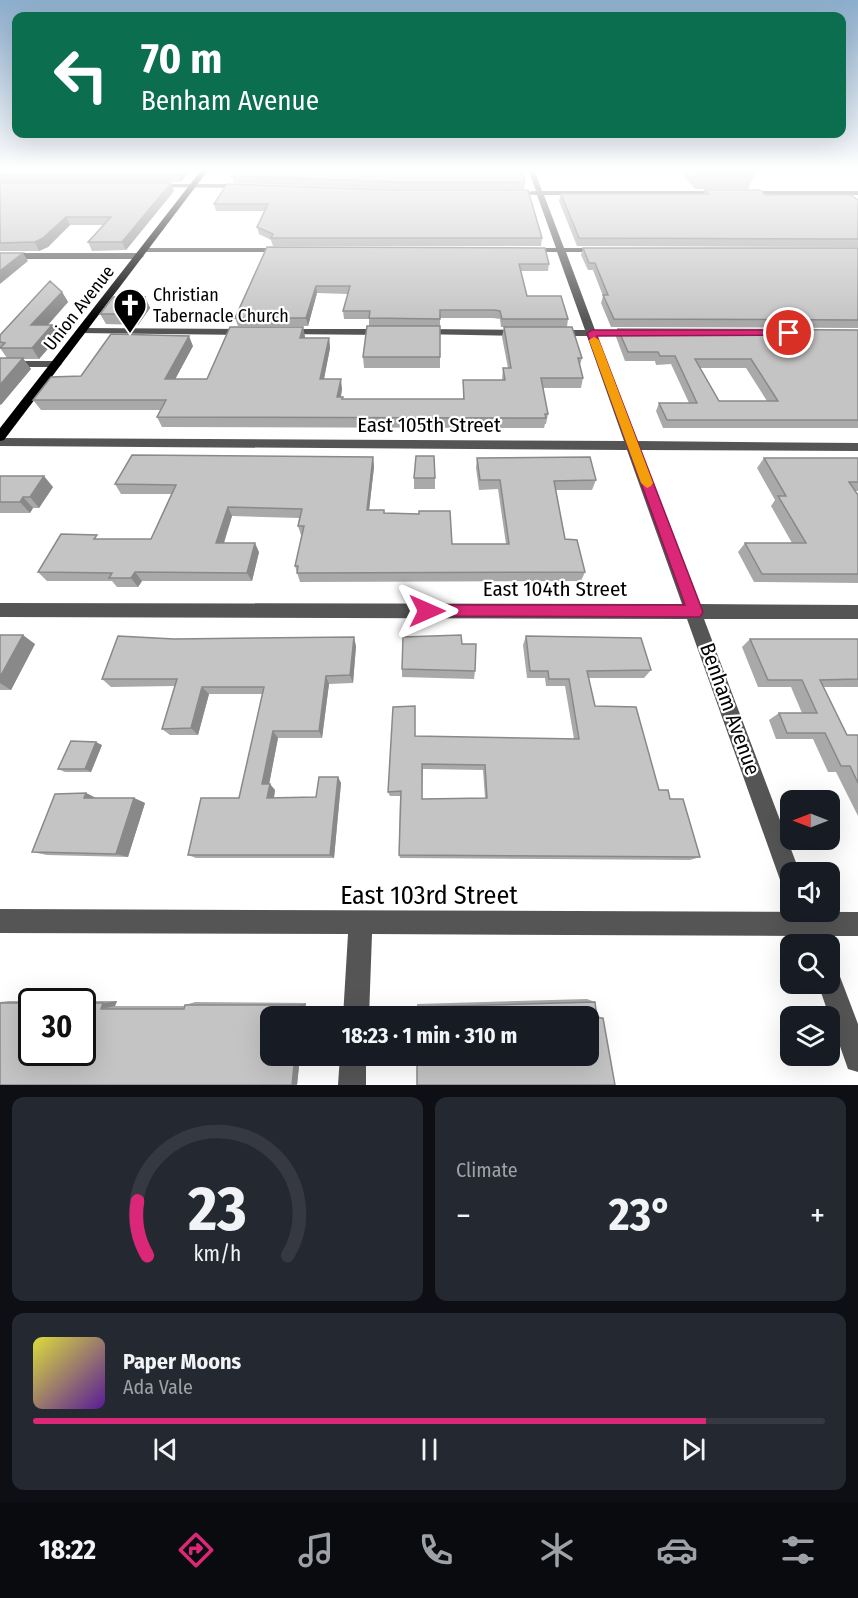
<!DOCTYPE html>
<html lang="en">
<head>
<meta charset="utf-8">
<style>
	:root { --surface:#171b24; --page:#242831; --text:#f1f3f6; --muted:#9ea1a6; --line:#363941; --accent:#db2777 }
	body { margin:0; font-family:"Fira Sans Condensed",sans-serif; background:var(--page); color:var(--text); height:100vh; display:flex; flex-direction:column; font-size:22px; white-space:nowrap }
	* { box-sizing:border-box; margin:0 }
	p { font-size:20px; color:var(--muted) }
	.icon { flex:none; width:33px; height:33px; fill:none; stroke:currentColor; stroke-width:2; stroke-linecap:round; stroke-linejoin:round }
	.map { position:relative; height:1085px; overflow:hidden }
	.details { display:flex; flex-direction:column; gap:12px; padding:12px; background:#0d0f14; flex:1 }
	.details>* { flex:none }
	.guide { position:absolute; left:12px; top:12px; width:834px; height:126px; border-radius:12px; box-shadow:0 6px 24px #0002; background:#0b6e4f; color:#fff; overflow:hidden }
	.needle { width:39px; rotate:270deg }
	.tools { position:absolute; left:780px; top:790px; display:grid; gap:12px }
	.tools a { display:grid; place-items:center; width:60px; height:60px; border-radius:12px; background:var(--surface); box-shadow:0 6px 24px #0002; font-size:30px }
	.speed { position:absolute; left:18px; top:988px; display:flex; gap:12px; font-size:30px; font-weight:700; text-align:center }
	.speed>* { display:grid; place-content:center; width:78px; height:78px; border-radius:50%; background:var(--surface); box-shadow:0 6px 24px #0002; line-height:1 }
	.speed .limit { border:3px solid #111; border-radius:9px; background:#fff; color:#111 }
	.pin { position:absolute; display:grid; place-items:center; width:51px; height:51px; color:#fff; margin:-26px; border:3px solid #fff; border-radius:50%; box-shadow:0 2px 6px #0007 }
	.me { position:absolute; width:66px; margin:-33px; rotate:90deg; stroke-linejoin:round; filter:drop-shadow(0 0 4px #0008) }
	.turn { display:flex; align-items:center; gap:21px; height:126px; padding:0 30px; font-size:27px }
	.turn .icon { width:78px; height:78px; stroke-width:2.5 }
	.turn b { display:block; font-size:42px; line-height:51px }
	.big { font-size:45px; font-weight:700; line-height:1.1 }
	.details .card { flex:1; display:flex; flex-direction:column; justify-content:center; gap:9px; min-width:0; padding:0 21px; border-radius:12px; background:var(--page) }
	.details .dial { align-items:center; gap:0 }
	.dial svg { height:156px; overflow:visible; fill:none; stroke:var(--line); stroke-width:7; stroke-linecap:round; text-anchor:middle }
	.dial text { fill:var(--text); stroke:none }
	.song { display:flex; align-items:center; gap:18px }
	.cover { width:72px; height:72px; border-radius:9px; background:linear-gradient(135deg,hsl(60 70% 55%),hsl(270 70% 35%)) }
	.played { height:6px; border-radius:3px; background:linear-gradient(90deg,var(--accent) 85%,var(--line) 85%) }
	.keys { display:flex; justify-content:space-around; direction:ltr }
	.heat { display:flex; justify-content:space-between; align-items:center; font-size:33px; direction:ltr }
	.details .tiles { flex:1; display:grid; gap:12px; grid-template-columns:1fr 1fr }
	.card:last-child { grid-column:span 2 }
	.trip { position:absolute; left:260px; top:1006px; width:339px; height:60px; border-radius:12px; background:var(--surface); box-shadow:0 6px 24px #0002; font-weight:700; line-height:60px; text-align:center }
	.tabs { display:flex; height:96px; justify-content:space-around; align-items:center; background:#090b0e; color:var(--muted) }
	.tabs .icon { width:42px; height:42px }
	.tabs .current { color:var(--accent) }
	.tabs b { font-size:27px; color:var(--text) }
	.map>svg:first-child { display:block }
	.lines { fill:none; stroke-linecap:round; stroke-linejoin:round }
	.minor { fill:#555; fill-rule:evenodd }
	.major { fill:#000; fill-rule:evenodd }
	.wall { fill:#a9a9a9; fill-rule:evenodd }
	.shaded-wall { fill:#898989 }
	.building { fill:#c4c4c4; stroke:#898989; stroke-width:1.5; fill-rule:evenodd }
	.route { fill:#db2777; stroke:#8e194d; stroke-width:1.5 }
	.slow { fill:#f59e0b }
	.labels { text-anchor:middle; stroke-width:4.5; stroke-linejoin:round; paint-order:stroke }
	.far-poi-label { font-size:18px; fill:#000; stroke:#fff; text-anchor:start }
	.far-street-label { font-size:18px; fill:#000; stroke:#fff }
	.street-label { font-size:21px; fill:#000; stroke:#fff }
	.near-street-label { font-size:26px; fill:#000; stroke:#fff }
</style>
</head>
<body>
<div class="map">
<svg width="858" height="1085" viewBox="0 0 858 1085">
	<rect width="100%" height="100%" fill="#fff"/>
	<g class="lines">
		<!-- minor -->
		<path class="minor" d="M528,169h6l8,22h316v4h-314l20,53h37l4,2 -4,2h-35l29,78h42l5,3 -5,3h-40l40,105 221,2v8l-218,-1 58,154 160,1v14h-154l96,254h-10v15l-8,-3 -3,-8 -92,-258 -687,-2v-14l682,1 -55,-154 -627,-4v-8l624,3 -37,-105h-34l-5,-3 5,-3h32l-28,-78h-31l-4,-2 4,-2h30l-19,-53 -30,-2 29,-2z
			M153,184h93l3,2 -3,2 -95,-1z
			M145,248h141l4,2 -4,2h-144l-1,-2z
			M0,253h140l4,3 -4,3h-140z
			M82,328l165,1 5,3 -5,3 -169,-2v-4z
			M283,329h102l5,3 -5,3 -106,-1 -1,-2z
			M421,329l102,1 5,3 -5,3 -106,-2 -1,-2z
			M0,361h57l5,3 -5,3h-57z
			M0,909l858,3v24h-34l3,9h-24l-3,-9 -428,-2 -3,83h-26l5,-83 -348,-1z
			M830,970l9,4 19,50v48l-10,-3 -30,-85h12z
			M340,1056h26v29h-28z"/>
		<!-- major -->
		<path class="major" d="M202,169h7l-205,271 -4,1v-13z"/>
	</g>
	<!-- wall -->
	<path class="wall" d="M0,169h192l-11,13h-181z
		M678,169h75l3,3 -8,17h-53z
		M230,170l295,12 -1,7h-129l-161,-6z
		M0,183l174,8 -48,59 -34,1 -4,-9 15,-17h-33l-22,22 -9,4h-39z
		M227,184l315,54 -1,8h-268l-2,-6 -12,-6 -2,-7 7,-16h-48l-2,-7z
		M705,190l153,10v47l-281,-1 -18,-45 2,-7h143z
		M267,247l282,17 -1,7h-27l6,25 41,23 -1,8h-66l-1,-8 -7,-1h-53v50h-76l-1,-11 6,-31v-7h-25l-1,-8 5,-17 -31,-1 -9,33h-70l-3,-8z
		M583,248h275v80l-247,-1 -10,-24 2,-7 -10,-26h-5l-7,-15z
		M62,292l6,10 -20,23h4l7,11 -20,23h-16l8,10 -31,36v-47h7l-7,-10v-13z
		M145,297l5,11 -12,17 -32,-1 -6,-10z
		M303,327l2,11h24l1,10 -6,31 18,10 -1,8 2,2h120v-19h39l1,-12h5l-6,-31 2,-10 78,31 -2,7 3,13 -2,10h-38l5,26 -2,10h-1l-1,4 -382,-1 -5,-10 3,-7h-119l-8,-10 48,-24 112,-30 -18,33h32z
		M618,329l240,1v98h-195l-7,-17 3,-8h30l-18,-39 -15,1 -1,-4h-30l-9,-24zM700,368h46l21,33h-48z
		M373,457l1,10 -5,43 16,3 67,31h54l-8,-55 -19,1 -3,-22 1,-10 119,22 -4,10h-36l9,49 20,33 -4,9 -281,1 -5,-16 7,-31h-1l-3,-9 1,-8 -67,-2 -8,27 35,9 -7,29h-110l-4,6h-21l-5,-6h-65l-9,-9 62,-33h51l20,-45h-50l-6,-10z
		M764,458h94v33h-3l3,4v88l-104,-1 -16,-30 7,-9h47l-21,-37 4,-6 -18,-32z
		M0,476l53,11 -14,21h-6l-3,5h-30z
		M414,478h21v11h-21z
		M0,635l35,9 -24,46h-11z
		M526,636l125,34 -7,8h-55l6,28 64,84 11,9 30,58 -10,3 -290,-2 -1,-3 1,-59h-10l-2,-4 28,-56 158,3 -9,-53h-19l-1,-8h-18l-4,-33zM423,769l60,1 2,28 -63,1z
		M750,639h108v48h-35l24,48h11v81l-22,-44h-8l-15,-33h-37l-7,-19 10,-7h23l-11,-26h-33l-16,-40z
		M356,646l-3,37 -24,1 -7,54h-44l-9,46 6,6 -1,8 42,-1 22,-20 3,6 -7,75h-138l-8,-3 51,-57 24,-104h-54l-11,41h-28l-8,-6 13,-43 -64,1 -9,-8z
		M402,669l73,2 -1,8 -72,-2z
		M102,745l-11,27h-26l-7,-3z
		M86,793l10,5h38l11,5 -17,54 -81,-2 -15,-3z
		M587,999l8,3 1,13 7,3 -186,-11v-3z
		M9,1001h108l-2,5h69l1,-1 10,-3 111,1 -9,82h-297v-83zM32,1002h50v51h-50z"/>
	<!-- shaded-wall -->
	<path class="shaded-wall" d="M184,169h8l-11,13 -2,-7z
		M171,183l3,8 -48,59 -4,-8z
		M66,217l4,8 -22,22 -9,4 -4,-9z
		M23,253l5,8 -28,23v-13z
		M316,286l1,7 -9,33 -2,-8z
		M62,292l6,10 -30,34 -7,-11z
		M145,297l5,11 -12,17 -5,-11z
		M52,325l7,11 -20,23 -7,-11z
		M303,327l2,10 -3,10 -2,-9z
		M189,336l4,10 -23,43 -5,-10z
		M329,338l1,10 -8,41 -2,-10z
		M23,358l8,11 -30,36 -1,-1v-19z
		M341,379l1,10 -3,18 -2,-10z
		M373,457l1,10 -6,52 -1,-9z
		M44,476l9,11 -14,21 -9,-11z
		M23,497l10,11 -3,5 -10,-11z
		M228,507l4,9 -11,36 -5,-9z
		M255,543l4,9 -7,29 -5,-8z
		M135,572l7,9 -4,6 -7,-9z
		M23,635l12,9 -24,46 -11,-7v-6z
		M354,637l2,9 -3,37 -3,-8z
		M326,676l3,8 -7,54 -3,-7z
		M202,687l7,7 -11,41 -7,-7z
		M273,731l5,7 -10,52 -6,-6z
		M96,742l6,3 -11,27 -6,-3z
		M338,777l3,6 -7,75 -4,-3z
		M270,784l5,6 -2,13 -6,-5z
		M86,793l12,6 -14,-1z
		M134,798l11,5 -17,54 -12,-3z
		M117,1001l-2,5 -14,3 2,-6z
		M306,1003l-2,14h-5l1,-12z
		M295,1056h5l-3,29h-5z"/>
	<!-- building -->
	<path class="building" d="M0,169h184l-5,6h-179z
		M231,169h290l4,13h-130l-163,-6 4,-6h-6z
		M699,169h54l3,3h-55z
		M0,183h171l-49,59h-34l23,-25h-45l-23,21 -8,4 -35,1z
		M227,184l168,6h133l14,48h-271l2,-4 -16,-7 11,-23h-54z
		M705,190h55l5,5h86l7,5v39l-279,-1 -18,-44h148z
		M267,247l278,1 4,16h-30l8,32h34l7,23h-66l-2,-8 -6,-1h-54v9l-71,-1 1,-7h-27l7,-25h-34l-10,32h-71z
		M583,248h275v72l-244,-1 -11,-24h5l-13,-32h-6z
		M0,253h23l-23,18z
		M50,281l12,11 -31,33h21l-20,23h-32l5,-5 -5,-1v-7z
		M113,297h32l-12,17h-33z
		M367,326h73v31h-77z
		M230,327h73l-3,11h29l-9,41h21l-4,18h6l-1,2h122l-1,-19h42l-2,-12h8l-7,-41h68l10,31h-4l5,20h-42l7,36h-3l1,4 -389,-1 9,-17h-133l18,-23 30,-1 30,-42 78,2 -24,43h42z
		M618,329l240,1v90h-191l-8,-17h38l-22,-47h-15l-2,-4h-30zM695,359h56l27,42h-59z
		M0,358h23l-23,27z
		M132,455l241,2 -6,53h17v3l35,1v-3h31l2,33h57l-9,-64h-20l-3,-22 113,-1 6,23 -42,1 11,58 12,1 8,32 -288,1 1,-7h-3l9,-40h-6l4,-17 -74,-2 -12,36h39l-8,30 -112,-1 -4,6h-22l3,-5 -74,-1 23,-38 36,1 -3,4h57l25,-54 -61,-1z
		M416,456h18l1,22h-21z
		M764,458h94v24h-9l9,13v79h-96l-17,-31h61l-28,-47h8z
		M0,476h44l-14,21h-7l-3,5h-20z
		M0,635h23l-23,42z
		M461,635l1,9h14l-1,27 -73,-2 1,-32z
		M118,636l56,3 180,-2 -4,38 -24,1 -7,55h-46l-11,53h8l-3,14 49,-1 3,-20h19l-8,78h-142l13,-57h38l25,-111h-62l-11,41 -29,1 15,-50h-75z
		M526,636l115,2 10,32 -64,1 8,35 41,1 23,83h9l2,9h13l17,58 -301,-2 2,-64 -13,1 5,-85 22,-1v30l164,3 -10,-60h-20l-1,-8h-18zM422,764l63,1 2,33 -65,1z
		M750,639h108v40l-38,1 27,55h11v48l-8,-17h-9l-16,-33h-38l-8,-20h38l-15,-33h-34z
		M71,741l25,1 -11,27h-27z
		M86,793l-2,5h50l-18,56 -84,-2 23,-58z
		M595,1002l2,16h6l12,67h-198v-29h171v-39h-171v-10z
		M0,1003h32v50h50v-50h21l-2,6h83l1,-4h115l-1,12h-29v39h25l-3,29h-292z"/>
	<!-- sky -->
	<linearGradient id="sky" x2="0" y2="1"><stop stop-color="#8cadcc"/><stop offset="0.53" stop-color="#fff"/><stop offset="1" stop-color="#fff" stop-opacity="0"/></linearGradient>
	<rect width="858" height="321" fill="url(#sky)"/>
	<!-- route -->
	<path class="route" d="M789,330l4,1v4l-196,1 106,276 -3,5 -278,-1 -2,-5 2,-5 5,-1h258l-98,-272 5,-3z"/>
	<!-- slow -->
	<path class="slow" d="M594,337l5,3 54,143 -2,3 -4,2 -6,-5 -52,-143z"/>
	<!-- icons -->
	<defs>
		<symbol id="church-pin" viewBox="-11 -11 22 30"><path d="M0 17L-7.5 6A9.5 9.5 0 1 1 7.5 6Z" fill="#000" stroke="#fff"/><path d="M-1.2-6h2.4v3.5h3.3v2.4h-3.3V6h-2.4V-.1h-3.3v-2.4h3.3Z" fill="#fff"/></symbol>
	</defs>
	<g fill-rule="evenodd">
		<use href="#church-pin" x="111" y="286" width="38" height="52"/>
	</g>
	<g class="labels">
		<!-- far-poi labels -->
		<g class="far-poi-label">
			<text x="153" y="301">Christian<tspan x="153" dy="21">Tabernacle Church</tspan></text>
		</g>
		<!-- far-street labels -->
		<g class="far-street-label">
			<text transform="translate(79 308) rotate(-52)" y="6">Union Avenue</text>
		</g>
		<!-- street labels -->
		<g class="street-label">
			<text x="429" y="432">East 105th Street</text>
			<text x="555" y="596">East 104th Street</text>
			<text transform="translate(730 709) rotate(70)" y="7">Benham Avenue</text>
		</g>
		<!-- near-street labels -->
		<g class="near-street-label">
			<text x="429" y="904">East 103rd Street</text>
		</g>
	</g>
</svg>
<div class="tools">
<a><svg class="needle" viewBox="-14 -14 28 28"><path d="M0-13l5 13h-10z" fill="#e53935"/><path d="M0 13l5-13h-10z" fill="#9ea1a6"/></svg></a>
<a><svg class="icon" aria-label="sound" viewBox="0 0 24 24"><path d="M4 9h4l5-4v14l-5-4H4zM17 9q2 3 0 6"/></svg></a>
<a><svg class="icon" aria-label="search" viewBox="0 0 24 24"><circle cx="10" cy="10" r="6"/><path d="M15 15l6 6"/></svg></a>
<a><svg class="icon" aria-label="layers" viewBox="0 0 24 24"><path d="M12 4l9 5-9 5-9-5zM3 14l9 5 9-5"/></svg></a>
</div>
<div class="speed"><div class="limit">30</div></div>
<div class="pin" style="left:789px;top:333px;background:#d93025"><svg class="icon" aria-label="arrive" viewBox="0 0 24 24"><path d="M6 21V4h12l-3 4 3 4H6"/></svg></div>
<svg class="me" style="left:427px;top:611px" viewBox="-20 -20 40 40"><path d="M0-17L14 15 0 8-14 15z" fill="#db2777" stroke="#fff" stroke-width="4"/></svg>
<div class="trip">18:23 · 1 min · 310 m</div>
<div class="guide">
<div class="turn"><svg class="icon" aria-label="left" viewBox="0 0 24 24"><path d="M17 20v-9H6M10 6l-5 5 5 5"/></svg><div><b>70 m</b>Benham Avenue</div></div>
</div>
</div>
<section class="details">
<div class="tiles">
<div class="card dial"><svg viewBox="0 0 100 80">
<path d="M14 69A42 42 0 1 1 86 69"/>
<path d="M14 69A42 42 0 0 1 9 41" stroke="#db2777"/>
<text x="50" y="56" font-size="32" font-weight="700">23</text>
<text x="50" y="72" font-size="11">km/h</text>
</svg></div>
<div class="card"><p>Climate</p>
<div class="heat"><a>−</a><b class="big">23°</b><a>+</a></div>
</div>
<div class="card">
<div class="song"><i class="cover"></i><div><b>Paper Moons</b><p>Ada Vale</p></div></div>
<div class="played"></div>
<div class="keys"><svg class="icon" aria-label="previous" viewBox="0 0 24 24"><path d="M18 5L8 12l10 7zM5 5v14"/></svg><svg class="icon" aria-label="pause" viewBox="0 0 24 24"><path d="M8 5v14M16 5v14"/></svg><svg class="icon" aria-label="next" viewBox="0 0 24 24"><path d="M6 5l10 7-10 7zM19 5v14"/></svg></div>
</div>
</div>
</section>
<nav class="tabs">
<b>18:22</b>
<svg class="icon current" aria-label="directions" viewBox="0 0 24 24"><path d="M12 3l9 9-9 9-9-9zM9 14v-3h6M13 9l2 2-2 2"/></svg>
<svg class="icon" aria-label="music" viewBox="0 0 24 24"><path d="M9 18V5l10-2v13"/><circle cx="6" cy="18" r="3"/><circle cx="16" cy="16" r="3"/></svg>
<svg class="icon" aria-label="phone" viewBox="0 0 24 24"><path d="M5 4h4l2 5-3 2q2 4 5 5l2-3 5 2v4C11 20 4 13 5 4z"/></svg>
<svg class="icon" aria-label="climate" viewBox="0 0 24 24"><path d="M12 3v18M4 7l16 10M4 17L20 7"/></svg>
<svg class="icon" aria-label="car" viewBox="0 0 24 24"><path d="M5 17H2v-5l4-1 3-4h7l3 4 3 1v5h-3M9 17h6M6 11h13"/><circle cx="7" cy="17" r="2"/><circle cx="17" cy="17" r="2"/></svg>
<svg class="icon" aria-label="filters" viewBox="0 0 24 24"><path d="M4 7h16M4 17h16"/><circle cx="9" cy="7" r="2"/><circle cx="15" cy="17" r="2"/></svg>
</nav>
</body>
</html>
